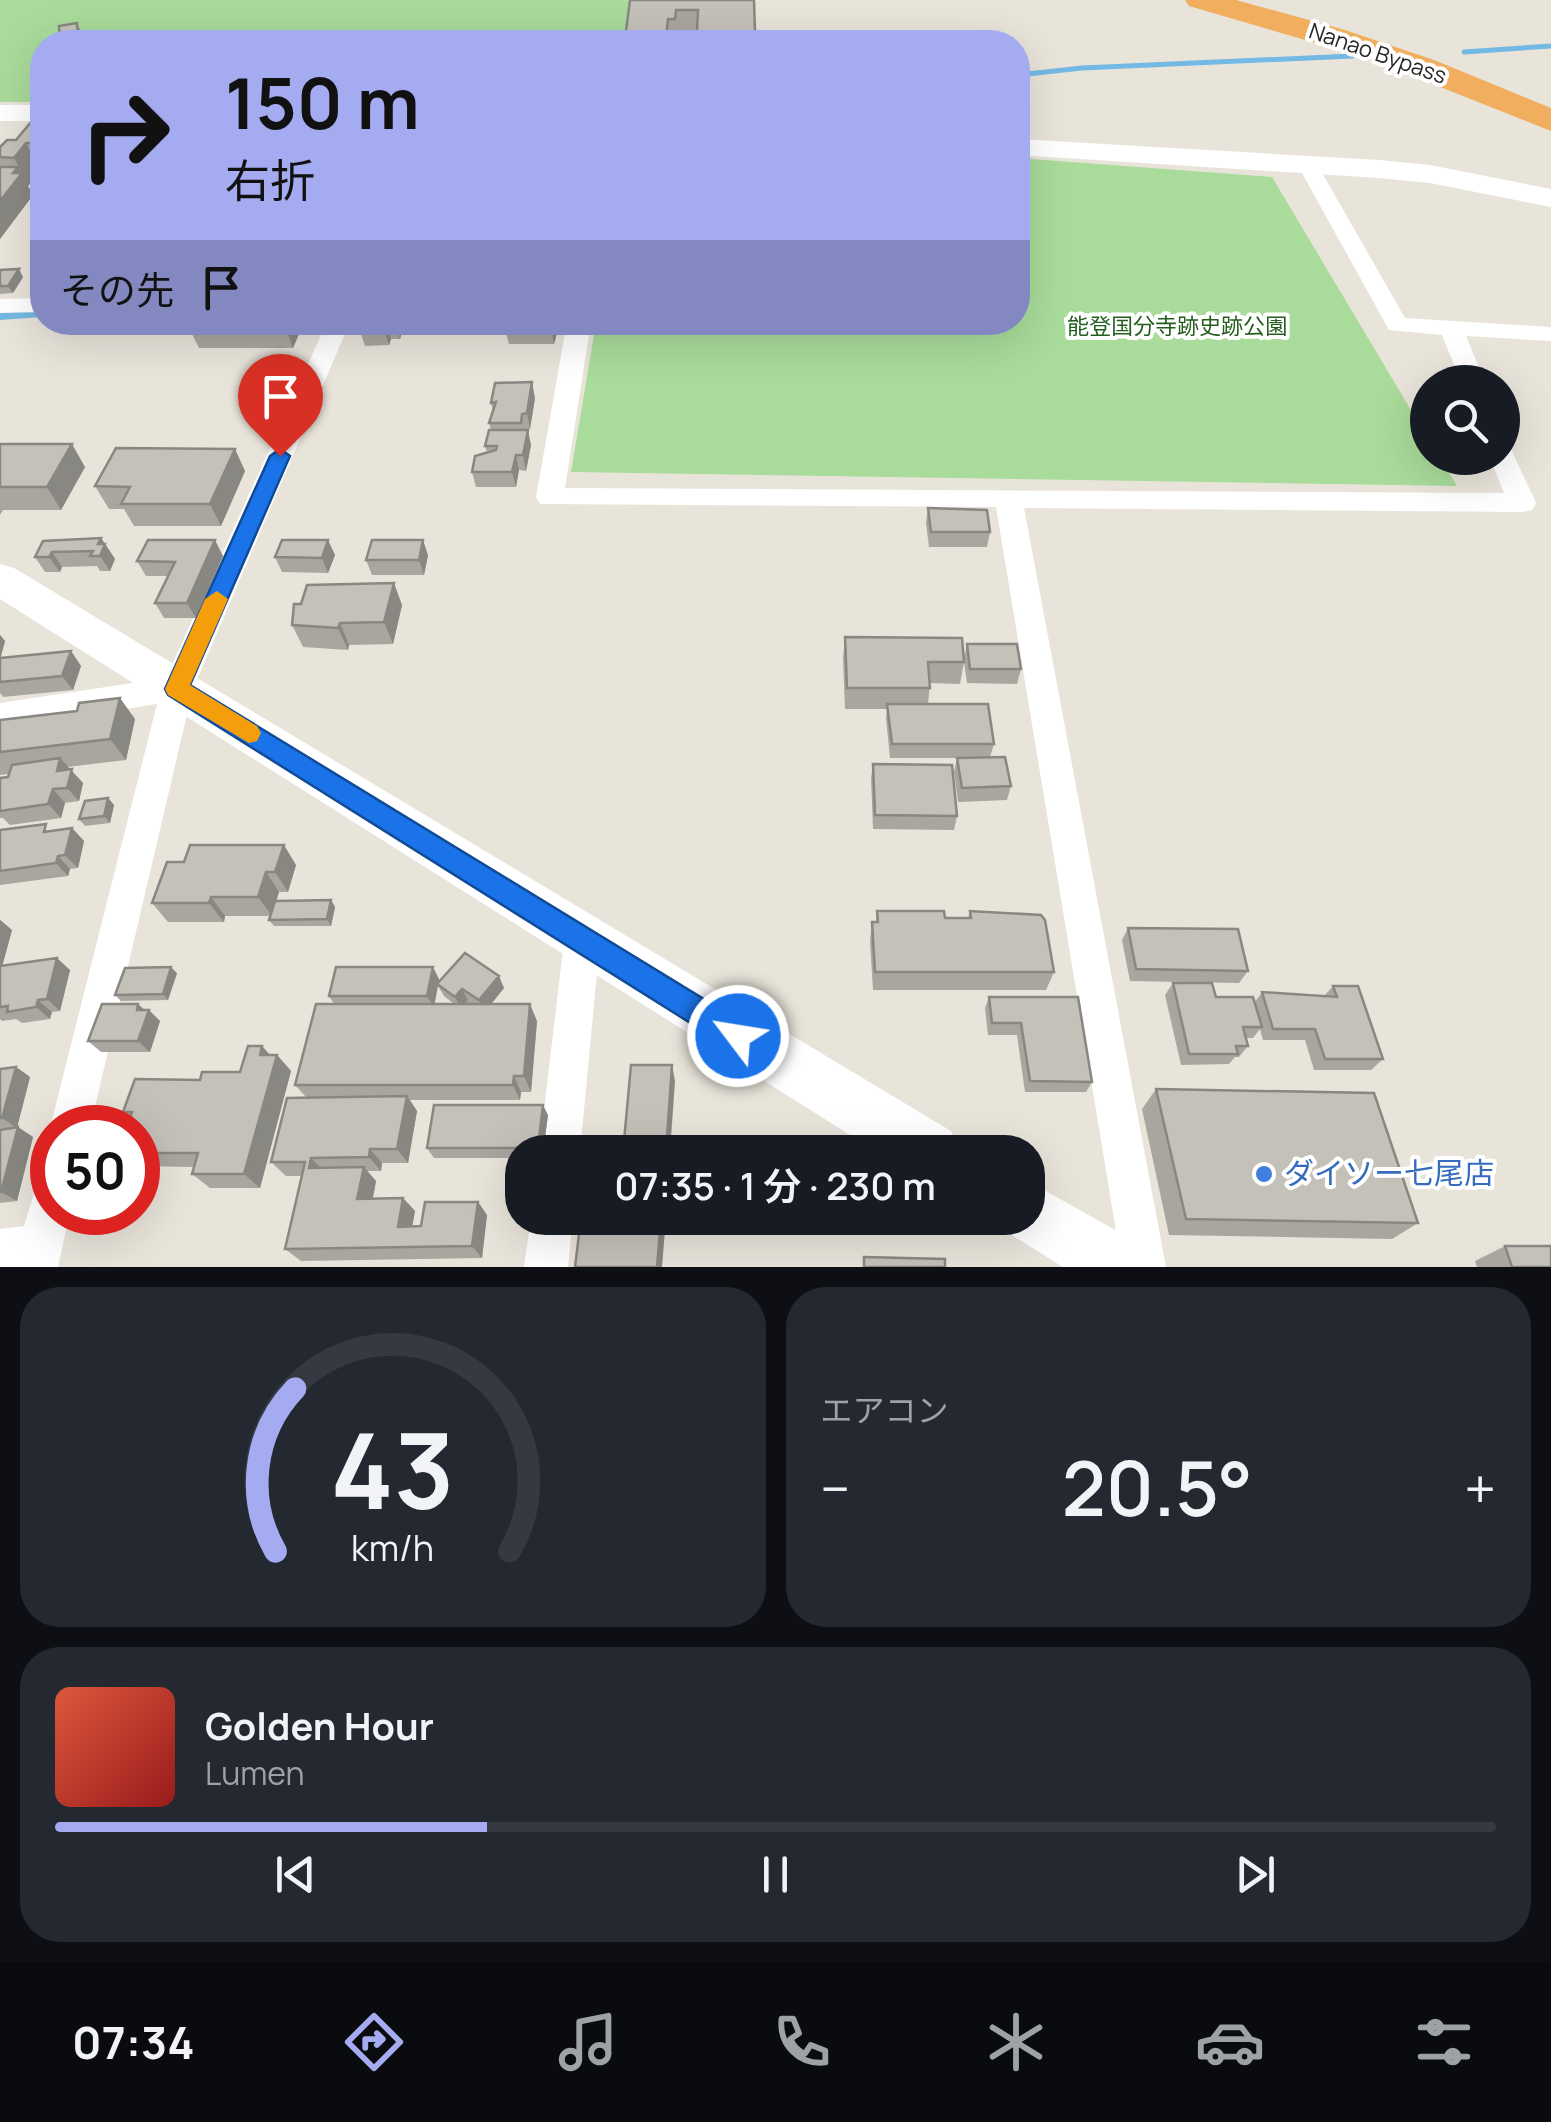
<!DOCTYPE html>
<html lang="ja">
<head>
<meta charset="utf-8">
<style>
	:root { --surface:#171b24; --page:#242831; --text:#f1f3f6; --muted:#9ea1a6; --line:#363941; --accent:#a4abf0 }
	body { margin:0; font-family:Manrope,"Noto Sans JP",sans-serif; background:var(--page); color:var(--text); height:100vh; display:flex; flex-direction:column; font-size:38px; white-space:nowrap }
	* { box-sizing:border-box; margin:0 }
	p { font-size:32px; color:var(--muted) }
	.icon { flex:none; width:55px; height:55px; fill:none; stroke:currentColor; stroke-width:2; stroke-linecap:round; stroke-linejoin:round }
	.map { position:relative; height:1267px; overflow:hidden }
	.details { display:flex; flex-direction:column; gap:20px; padding:20px; background:#0d0f14; flex:1 }
	.details>* { flex:none }
	.guide { position:absolute; left:30px; top:30px; width:1000px; height:305px; border-radius:40px; box-shadow:0 10px 40px #0002; background:#a4abf0; color:#111; overflow:hidden }
	.controls { position:absolute; left:1410px; top:365px; display:grid; gap:20px }
	.controls a { display:grid; place-items:center; width:110px; height:110px; border-radius:50%; background:var(--surface); box-shadow:0 10px 40px #0002; font-size:50px }
	.speed { position:absolute; left:30px; top:1105px; display:flex; gap:20px; font-size:50px; font-weight:700; text-align:center }
	.speed>* { display:grid; place-content:center; width:130px; height:130px; border-radius:50%; background:var(--surface); box-shadow:0 10px 40px #0002; line-height:1 }
	.speed .limit { border:15px solid #d22; background:#fff; color:#111 }
	.pin { position:absolute; display:grid; place-items:center; width:85px; height:85px; color:#fff; margin:-102px -42px; border-radius:50% 50% 50% 0; rotate:-45deg; box-shadow:0 0 10px #0007 }
	.pin .icon { rotate:45deg }
	.me { position:absolute; width:110px; margin:-55px; rotate:301deg; stroke-linejoin:round; filter:drop-shadow(0 0 8px #0008) }
	.turn { display:flex; align-items:center; gap:35px; height:210px; padding:0 30px; font-size:45px }
	.turn .icon { width:130px; height:130px; stroke-width:2.5 }
	.turn b { display:block; font-size:70px; line-height:85px }
	.then { display:flex; align-items:center; height:95px; padding:0 30px; background:#0003; gap:20px; font-size:38px }
	.big { font-size:75px; font-weight:600; line-height:1.1 }
	.details .card { flex:1; display:flex; flex-direction:column; justify-content:center; gap:15px; min-width:0; padding:0 35px; border-radius:40px; background:var(--page) }
	.details .dial { align-items:center; gap:0 }
	.dial svg { height:260px; overflow:visible; fill:none; stroke:var(--line); stroke-width:7; stroke-linecap:round; text-anchor:middle }
	.dial text { fill:var(--text); stroke:none }
	.song { display:flex; align-items:center; gap:30px }
	.cover { width:120px; height:120px; border-radius:15px; background:linear-gradient(135deg,hsl(10 70% 55%),hsl(0 70% 35%)) }
	.played { height:10px; border-radius:5px; background:linear-gradient(90deg,var(--accent) 30%,var(--line) 30%) }
	.keys { display:flex; justify-content:space-around; direction:ltr }
	.heat { display:flex; justify-content:space-between; align-items:center; font-size:55px; direction:ltr }
	.details .tiles { flex:1; display:grid; gap:20px; grid-template-columns:1fr 1fr }
	.card:last-child { grid-column:span 2 }
	.trip { position:absolute; left:505px; top:1135px; width:540px; height:100px; border-radius:40px; background:var(--surface); box-shadow:0 10px 40px #0002; font-weight:600; line-height:100px; text-align:center }
	.tab-bar { display:flex; height:160px; justify-content:space-around; align-items:center; background:#090b0e; color:var(--muted) }
	.tab-bar .icon { width:70px; height:70px }
	.tab-bar .active { color:var(--accent) }
	.tab-bar b { font-size:45px; color:var(--text) }
	.map>svg:first-child { display:block }
	.green { fill:#a9db9a }
	.lines { fill:none; stroke-linecap:round; stroke-linejoin:round }
	.stream-far1 { stroke:#74b9e3; stroke-width:5 }
	.stream { stroke:#74b9e3; stroke-width:8 }
	.street { fill:#fff; fill-rule:evenodd }
	.secondary { fill:#fff; fill-rule:evenodd }
	.highway { fill:#f0ae5e; fill-rule:evenodd }
	.wall { fill:#a9a69f; fill-rule:evenodd }
	.shaded-wall { fill:#898782 }
	.building { fill:#c4c1b9; stroke:#898782; stroke-width:2.5 }
	.route { fill:#1a73e8; stroke:#114b97; stroke-width:2.5 }
	.slow { fill:#f59e0b }
	.shop-dot { fill:#3f7fe0; stroke:#fff; stroke-width:4 }
	.labels { text-anchor:middle; stroke-width:8; stroke-linejoin:round; paint-order:stroke }
	.far-street-label { font-size:22px; fill:#272727; stroke:#fff }
	.far-park-label { font-size:22px; fill:#255d1f; stroke:#fff }
	.near-shop-label { font-size:30px; fill:#366cbe; stroke:#fff; text-anchor:start }
</style>
</head>
<body>
<div class="map">
<svg width="1551" height="1267" viewBox="0 0 1551 1267">
	<rect width="100%" height="100%" fill="#e9e4da"/>
	<!-- green -->
	<path class="green" d="M0,0h636l-8,42h-586v60h-42z
		M1018,158l254,19 155,260 1,21h12l17,28 -886,-14 25,-149 422,-1z"/>
	<g class="lines">
		<!-- stream-far1 -->
		<path class="stream-far1" d="M1464,52l87,-6
			M1018,75l64,-7 271,-12"/>
		<!-- stream -->
		<path class="stream" d="M0,316l42,-3"/>
		<!-- street -->
		<path class="street" d="M1307,158l10,6 88,154 146,9v14l-85,-5 19,46h-24l-19,-47 -53,-5 -92,-166z
			M42,298v14l-42,1v-14z
			M327,322h23l-157,367 -103,439h-38v7l-2,-7 107,-424 -157,25v-26l166,-25z
			M567,322h24l-26,166 939,5 -14,-35h12v-12l9,3 25,54 -4,7 -10,2 -498,-4 142,759h-44l-126,-760 -456,-3 -4,-7z
			M582,924l13,5 5,12 -20,211h-41l25,-211 5,-12z
			M52,1178v34h18l-12,55h-58v-38l24,-3 13,-42z
			M531,1218h42l-5,49h-44z"/>
		<!-- secondary -->
		<path class="secondary" d="M0,105h42v16h-42z
			M1018,139l361,21 51,5 121,24v18l-121,-24 -51,-5 -361,-23z
			M0,564l14,4 937,563 8,21h-82l-877,-553z
			M1028,1181l114,64 9,22h-88l-56,-35 -6,-14h27z"/>
		<!-- highway -->
		<path class="highway" d="M1185,0h51l109,30 89,30 117,48v23l-184,-73 -178,-52z"/>
	</g>
	<!-- wall -->
	<path class="wall" d="M630,0h124l1,42h-57l-1,-6h-20v6h-52z
		M42,109v62h-2l-12,15 5,9 -33,44v-92l16,-7z
		M0,270l23,7 -10,16 -13,1z
		M304,322l-11,26h-94l-11,-22z
		M355,322h50l-5,17h-9l-2,6 -24,1 -5,-15h-2z
		M507,322h53l-6,22h-45l-4,-15z
		M535,398l-5,31 -5,1 6,15 -5,26 -7,-1 -3,17h-40l-4,-15 15,-20 -2,-6 6,-16 -2,-7 4,-11 -2,-9z
		M0,444l85,23 -24,43h-58l-3,5z
		M245,471l-24,55h-87l-10,-17h-15l-14,-23z
		M928,508l62,24 -3,15h-58l-3,-24z
		M101,538l14,21 -5,12h-10l-3,-5 -35,1 -2,5h-15l-10,-15z
		M335,555l-7,18 -46,-1 -7,-15z
		M428,555l-4,20h-52l-6,-15z
		M223,556l-27,62h-32l-9,-15 13,-27h-22l-9,-15z
		M402,605l-9,39 -44,1 -1,5 -45,-3 -11,-22z
		M0,635l5,6 -5,17 71,-7 10,15 -8,24 -70,7 -3,-4z
		M845,637l119,21 3,-14 54,25 -4,15 -50,-1 -3,-21 -4,22 -30,-1 -2,21 66,40 -4,13 21,29 -4,14 -49,2 -4,-30 3,-14h18h-85l-4,-40 1,-9h-42l-2,-50z
		M135,719l-9,41 -59,7 16,16 -4,18 -14,2 -4,15 -51,7 -7,-7h-3v-40l8,-1 1,-3 -9,1v-55z
		M873,764l84,52 -3,14 -81,-1 -2,-51z
		M108,798l6,7 -4,18 -25,3 -6,-7z
		M72,828l12,13 -6,27 -8,1 -2,7 -68,9v-55l52,1z
		M296,865l-8,27h-9l-3,9 55,-1 4,7 -4,19h-57l-5,-6 1,-4h-45l-1,6h-56l-16,-19z
		M877,911l68,7h23l2,-7 84,61 -8,18h-173l-3,-49 2,-19h4z
		M0,920l12,10 -10,36 68,4 -10,41 -8,1 -2,7 -28,4 -6,-4 -14,2 -2,-2z
		M1128,928l120,43 -9,12 -109,-2 -8,-41z
		M177,973l-9,27 -47,1 -6,-6z
		M439,979l-1,4 66,5 -13,16 46,17 -6,71h-10l-1,8h-110l7,11 -9,52h-26l-1,8h-14l9,10 -3,17h30l12,13 -3,15h9l57,-24 9,13 -5,43 -181,3 -16,-12 17,-73h-16l-15,-14 35,-65 -11,-12 39,-81 -5,-8zM438,986l6,10 10,8h-20z
		M1173,983l43,14 39,5 7,-10 62,4 9,-10 50,73 -12,11h-57l-9,-30h-42l-3,-11 -7,9h-7l2,8 -9,11h-4l-6,7 -48,1 -16,-70z
		M989,997l103,85 -6,10h-61l-8,-57h-29l-3,-27z
		M144,1010l16,11 -10,31h-49l-13,-11z
		M262,1046l8,9h7l14,16 -31,117h-50l-18,-14 2,-7 -56,-1v-38l-8,-10 -7,-6 77,-32 40,-8z
		M16,1067l14,10 -13,50 16,10 -16,64 -17,2v-134z
		M1156,1089l262,134 -26,16 -223,-4 -27,-126z
		M548,1115l-5,37h-21v6h-88l-7,-10z
		M1505,1246l46,21h-74l-2,-6z"/>
	<!-- shaded-wall -->
	<path class="shaded-wall" d="M77,23l3,7 1,12h-20l-1,-1z
		M26,143l14,28 -12,15 5,9 -33,44v-38l13,-28 5,-6 4,6 -8,-15z
		M19,269l4,8 -10,16 -5,-7z
		M286,322h18l-11,26 -8,-22z
		M396,322h9l-5,17 -4,-15z
		M553,322h7l-6,22 -3,-15z
		M386,324l5,15 -2,6 -5,-15z
		M532,382l3,16 -5,31 -3,-16z
		M528,430l3,15 -5,26 -3,-16z
		M72,444l13,23 -24,43 -14,-23z
		M235,449l10,22 -24,55 -11,-22z
		M516,455l3,15 -3,17 -4,-15z
		M101,538l14,21 -5,12 -10,-15 -2,-12z
		M215,540l8,16 -27,62 -9,-15z
		M328,540l7,15 -7,18 -6,-15z
		M423,540l5,15 -4,20 -5,-15z
		M52,552l10,15 -2,5 -11,-15z
		M394,583l8,22 -9,39 -9,-22z
		M340,623l9,22 -1,5 -10,-22z
		M0,635l5,6 -5,19z
		M71,651l10,15 -8,24 -11,-14z
		M120,698l15,21 -9,41 -16,-21z
		M60,758l23,25 -4,18 -12,-13 -10,-17z
		M53,789l12,14 -4,15 -13,-14z
		M108,798l6,7 -4,18 -6,-7z
		M72,828l12,13 -6,27 -13,-13z
		M284,845l12,20 -8,27 -13,-20z
		M58,856l12,13 -2,7 -12,-13z
		M266,872l13,20 -7,24 -14,-19z
		M211,897l14,19 -1,6 -15,-19z
		M331,900l4,7 -4,19 -4,-7z
		M0,920l12,10 -10,37 -2,-2z
		M57,958l13,12 -10,41 -13,-12z
		M171,967l6,6 -9,27 -5,-6z
		M433,967l6,12 -5,29 -7,-12z
		M499,976l5,12 -19,24 -6,-12z
		M462,989l6,11 -7,9 -6,-12z
		M38,1000l14,12 -2,7 -14,-12z
		M138,1004l10,9 1,-3 11,11 -10,31 -12,-11 -1,-31z
		M530,1004l7,17 -6,71 -7,-16z
		M262,1046l13,15 2,-6 14,16 -31,117 -16,-14z
		M672,1065l3,16 -5,71h-4z
		M16,1067l14,10 -13,51 -15,-10z
		M514,1076l7,16 -1,8 -7,-15z
		M407,1096l10,15 -9,52 -11,-14z
		M543,1105l5,10 -5,37h-3l-2,-4z
		M18,1127l15,10 -16,64 -16,-9z
		M370,1149l12,14 -1,8 -12,-14z
		M311,1158l14,14 -16,-4z
		M364,1167l12,14 -6,31 -13,-13z
		M403,1198l12,13 -5,28 -12,-12z
		M478,1202l9,13 -5,43 -10,-12z
		M661,1218h5l-4,49h-5z"/>
	<!-- building -->
	<path class="building" d="M630,0h124l1,32h-58l1,-22h-22l-1,9h-7l-2,19 -41,1z
		M77,23l1,15 -18,3 -1,-15z
		M42,109v34h-16l-12,15 -14,-1v-10l7,-7h9z
		M0,167h18l-5,6h9l-22,28z
		M19,269l-11,17h-8v-16z
		M190,322h96l-1,4h-97z
		M363,322h33v2h-10l-2,6h-24z
		M507,322h46l-2,7h-46z
		M532,382l-5,31 -5,1 -1,9h-32l7,-21 -5,1 4,-20z
		M489,430h39l-5,25h-7l-4,17h-40l3,-16 21,-6 1,-4h-12z
		M0,444h72l-25,43h-47z
		M116,448l119,1 -25,55h-89l9,-17 -35,-1z
		M928,508l59,2 3,22h-59z
		M101,538l-3,6h7l-5,12h-10l3,-5 -41,1 -3,5h-14l8,-16z
		M148,540h67l-28,63h-32l20,-41 -38,-1z
		M282,540h46l-6,18 -47,-1z
		M372,540h51l-4,20h-53z
		M394,583l-10,39 -44,1 -2,5 -46,-3 2,-21h7l6,-19z
		M845,637l117,1 2,24h-36l2,26h-83z
		M967,644h50l4,25h-51z
		M71,651l-9,25 -62,6v-24z
		M120,698l-10,41 -110,13v-32l77,-9 2,-8z
		M887,704h101l6,40h-102z
		M1005,757l6,29 -49,2 -5,-30z
		M60,758l-3,13 15,-2 -5,19 -14,1 -5,15 -48,7v-33l8,-1 4,-12z
		M873,764l79,1 5,51 -82,-1z
		M108,798l-4,18 -25,3 6,-18z
		M46,824l-2,8 28,-4 -7,27 -7,1 -2,7 -56,8v-41z
		M190,845h94l-9,27h-9l-8,25h-47l-2,6h-57l15,-41h17z
		M331,900l-4,19 -58,1 6,-19z
		M877,911h67l1,7h26l-1,-7 71,4 4,5 9,52h-179l-3,-50h6z
		M1128,928l110,1 10,42 -112,-2z
		M465,953l34,23 -20,24 -17,-11 -7,8 -18,-13z
		M57,958l-10,41 -9,1 -2,7 -29,5 1,-6 -8,1v-41z
		M171,967l-8,27 -48,1 10,-27z
		M336,967h97l-6,29h-98z
		M1173,983h39l4,14h37l9,30h-19l5,19h-12l2,8h-49z
		M1333,986h25l25,73h-58l-10,-30h-42l-11,-37 75,5z
		M989,997h89l14,85 -62,-1 -9,-58h-29z
		M102,1004h36l-1,6h12l-11,31h-50z
		M316,1004h214l-6,72h-10l-1,9h-218z
		M248,1046h14l-2,9h17l-33,119h-52l6,-21h-60v-25h-11l5,-16h-9l12,-33 65,1 2,-8h38z
		M631,1065h41l-6,87h-43z
		M16,1067l-14,51h-2v-49z
		M1156,1089l218,4 44,130 -232,-4z
		M407,1096l-10,53h-27l-1,8 -58,1 -2,10 55,-1 -7,32 46,-1 -5,29 23,-1 4,-24h53l-6,44 -187,3 20,-87h-34l16,-64z
		M434,1105h109l-5,43h-111z
		M18,1127l-17,65h-1v-62z
		M581,1218h80l-4,49h-82z
		M1505,1246h46v21h-39z
		M864,1257l81,2v8h-81z"/>
	<!-- route -->
	<path class="route" d="M280,449l10,7 -100,229 558,341 4,10 -4,10 -10,4 -11,-4 -559,-351 -3,-6 105,-233z"/>
	<!-- slow -->
	<path class="slow" d="M217,591l11,8 -38,86 67,41 4,7 -4,8 -8,2 -81,-48 -3,-6 40,-90z"/>
	<!-- markers -->
	<circle class="shop-dot" cx="1264" cy="1174" r="10"/>
	<g class="labels">
		<!-- far-street labels -->
		<g class="far-street-label">
			<text transform="translate(1378 53) rotate(19)" y="8">Nanao Bypass</text>
		</g>
		<!-- far-park labels -->
		<g class="far-park-label">
			<text x="1177" y="334">能登国分寺跡史跡公園</text>
		</g>
		<!-- near-shop labels -->
		<g class="near-shop-label">
			<text x="1284" y="1184">ダイソー七尾店</text>
		</g>
	</g>
</svg>
<div class="controls">
<a><svg class="icon" aria-label="search" viewBox="0 0 24 24"><circle cx="10" cy="10" r="6"/><path d="M15 15l6 6"/></svg></a>
</div>
<div class="speed"><div class="limit">50</div></div>
<div class="pin" style="left:280px;top:456px;background:#d93025"><svg class="icon" aria-label="arrive" viewBox="0 0 24 24"><path d="M6 21V4h12l-3 4 3 4H6"/></svg></div>
<svg class="me" style="left:738px;top:1036px" viewBox="-20 -20 40 40"><circle r="17" fill="#1a73e8" stroke="#fff" stroke-width="3"/><path d="M0-11L8 9 0 5-8 9z" fill="#fff"/></svg>
<div class="trip">07:35 · 1 分 · 230 m</div>
<div class="guide">
<div class="turn"><svg class="icon" aria-label="right" viewBox="0 0 24 24"><path d="M7 20v-9h11M14 6l5 5-5 5"/></svg><div><b>150 m</b>右折</div></div>
<div class="then">その先<svg class="icon" aria-label="arrive" viewBox="0 0 24 24"><path d="M6 21V4h12l-3 4 3 4H6"/></svg></div>
</div>
</div>
<section class="details">
<div class="tiles">
<div class="card dial"><svg viewBox="0 0 100 80">
<path d="M14 69A42 42 0 1 1 86 69"/>
<path d="M14 69A42 42 0 0 1 20 19" stroke="#a4abf0"/>
<text x="50" y="56" font-size="32" font-weight="700">43</text>
<text x="50" y="72" font-size="11">km/h</text>
</svg></div>
<div class="card"><p>エアコン</p>
<div class="heat"><a>−</a><b class="big">20.5°</b><a>+</a></div>
</div>
<div class="card">
<div class="song"><i class="cover"></i><div><b>Golden Hour</b><p>Lumen</p></div></div>
<div class="played"></div>
<div class="keys"><svg class="icon" aria-label="previous" viewBox="0 0 24 24"><path d="M18 5L8 12l10 7zM5 5v14"/></svg><svg class="icon" aria-label="pause" viewBox="0 0 24 24"><path d="M8 5v14M16 5v14"/></svg><svg class="icon" aria-label="next" viewBox="0 0 24 24"><path d="M6 5l10 7-10 7zM19 5v14"/></svg></div>
</div>
</div>
</section>
<nav class="tab-bar">
<b>07:34</b>
<svg class="icon active" aria-label="directions" viewBox="0 0 24 24"><path d="M12 3l9 9-9 9-9-9zM9 14v-3h6M13 9l2 2-2 2"/></svg>
<svg class="icon" aria-label="music" viewBox="0 0 24 24"><path d="M9 18V5l10-2v13"/><circle cx="6" cy="18" r="3"/><circle cx="16" cy="16" r="3"/></svg>
<svg class="icon" aria-label="phone" viewBox="0 0 24 24"><path d="M5 4h4l2 5-3 2q2 4 5 5l2-3 5 2v4C11 20 4 13 5 4z"/></svg>
<svg class="icon" aria-label="climate" viewBox="0 0 24 24"><path d="M12 3v18M4 7l16 10M4 17L20 7"/></svg>
<svg class="icon" aria-label="car" viewBox="0 0 24 24"><path d="M5 17H2v-5l4-1 3-4h7l3 4 3 1v5h-3M9 17h6M6 11h13"/><circle cx="7" cy="17" r="2"/><circle cx="17" cy="17" r="2"/></svg>
<svg class="icon" aria-label="filters" viewBox="0 0 24 24"><path d="M4 7h16M4 17h16"/><circle cx="9" cy="7" r="2"/><circle cx="15" cy="17" r="2"/></svg>
</nav>
</body>
</html>
